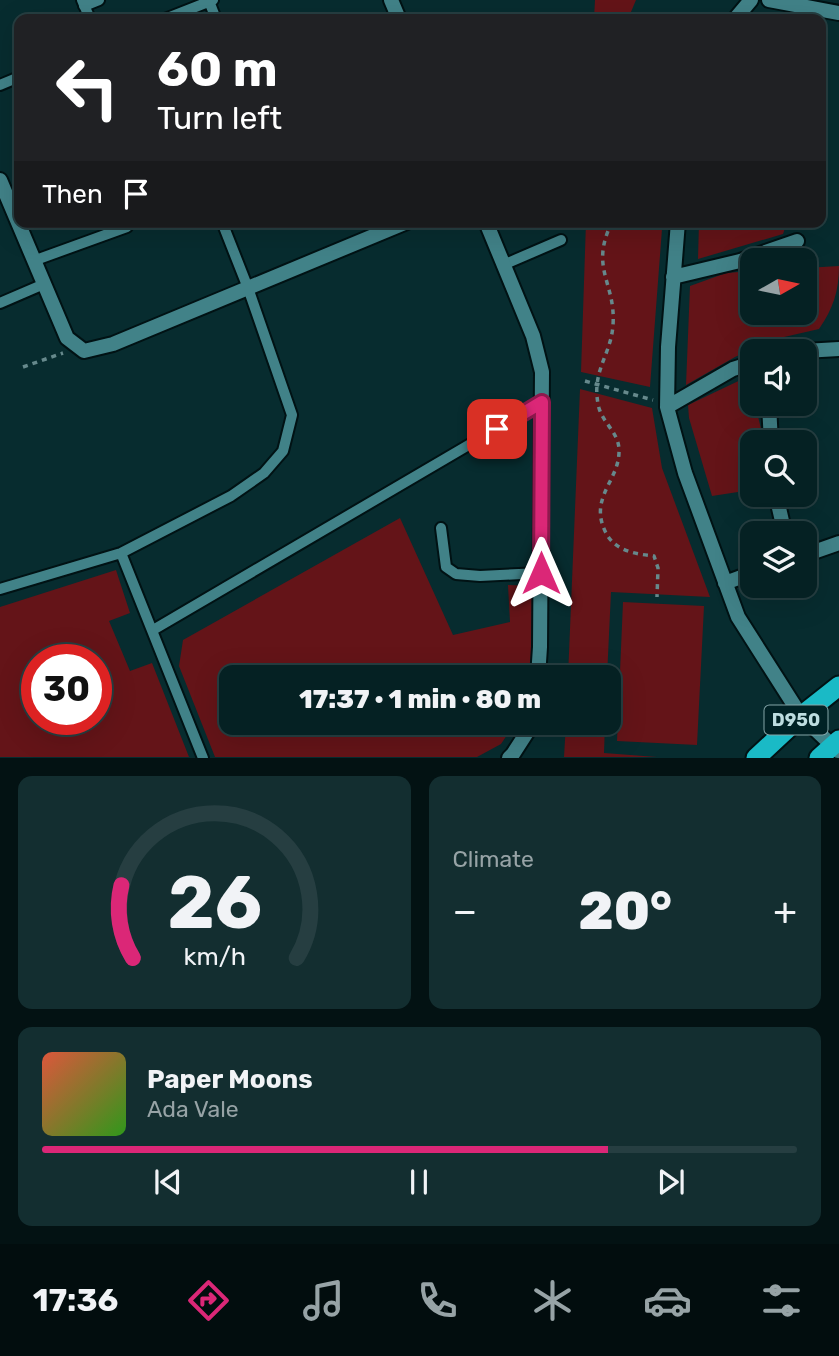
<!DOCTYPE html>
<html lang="en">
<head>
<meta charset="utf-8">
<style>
	:root { --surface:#052123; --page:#132e30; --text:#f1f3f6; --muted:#97a3a6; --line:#263e41; --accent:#db2777 }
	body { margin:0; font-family:Rubik,sans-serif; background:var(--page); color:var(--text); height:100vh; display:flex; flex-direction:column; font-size:26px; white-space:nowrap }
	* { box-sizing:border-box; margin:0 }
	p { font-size:23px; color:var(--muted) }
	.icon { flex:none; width:38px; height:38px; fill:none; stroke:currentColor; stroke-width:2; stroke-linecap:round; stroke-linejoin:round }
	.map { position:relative; height:758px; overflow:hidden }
	.details { display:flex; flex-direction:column; gap:18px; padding:18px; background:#031213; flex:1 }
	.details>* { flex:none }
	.banner { position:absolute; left:14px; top:14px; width:812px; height:214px; border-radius:14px; box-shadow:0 7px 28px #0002,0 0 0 2px var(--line); background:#202124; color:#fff; overflow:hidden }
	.needle { width:46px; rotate:81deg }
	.controls { position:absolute; left:740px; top:248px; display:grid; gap:14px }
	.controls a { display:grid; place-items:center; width:77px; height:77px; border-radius:14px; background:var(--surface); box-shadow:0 7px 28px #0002,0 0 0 2px var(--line); font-size:35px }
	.speed { position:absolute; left:21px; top:644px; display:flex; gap:14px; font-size:35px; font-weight:700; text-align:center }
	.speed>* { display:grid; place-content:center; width:91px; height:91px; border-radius:50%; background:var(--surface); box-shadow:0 7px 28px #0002,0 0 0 2px var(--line); line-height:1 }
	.speed .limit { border:10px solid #d22; background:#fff; color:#111 }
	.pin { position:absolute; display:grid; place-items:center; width:60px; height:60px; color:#fff; margin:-30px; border-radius:14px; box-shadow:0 4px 10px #0006 }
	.me { position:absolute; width:77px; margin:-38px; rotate:0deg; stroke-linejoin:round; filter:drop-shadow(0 0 5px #0008) }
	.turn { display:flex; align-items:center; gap:24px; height:147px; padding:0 28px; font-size:32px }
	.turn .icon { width:91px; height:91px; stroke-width:2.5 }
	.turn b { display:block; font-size:49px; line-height:60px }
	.then { display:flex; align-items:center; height:66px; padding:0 28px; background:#0003; gap:14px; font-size:26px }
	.big { font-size:52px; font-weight:800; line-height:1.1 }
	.details .widget { flex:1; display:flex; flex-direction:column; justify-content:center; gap:10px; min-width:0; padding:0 24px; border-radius:14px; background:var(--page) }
	.details .dial { align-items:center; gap:0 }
	.dial svg { height:182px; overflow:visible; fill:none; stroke:var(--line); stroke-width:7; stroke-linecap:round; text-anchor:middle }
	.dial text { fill:var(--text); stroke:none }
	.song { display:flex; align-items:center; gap:21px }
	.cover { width:84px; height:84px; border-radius:10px; background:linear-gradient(135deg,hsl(10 70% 55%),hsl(110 70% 35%)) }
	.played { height:7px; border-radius:4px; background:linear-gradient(90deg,var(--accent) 75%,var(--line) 75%) }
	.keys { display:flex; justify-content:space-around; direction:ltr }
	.heat { display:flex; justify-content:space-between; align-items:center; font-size:38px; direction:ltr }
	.details .tiles { flex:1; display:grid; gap:18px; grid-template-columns:1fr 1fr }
	.widget:last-child { grid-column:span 2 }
	.trip { position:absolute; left:219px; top:665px; width:402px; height:70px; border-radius:14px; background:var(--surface); box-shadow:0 7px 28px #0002,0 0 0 2px var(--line); font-weight:800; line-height:70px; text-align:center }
	.tabs { display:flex; height:112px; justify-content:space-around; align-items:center; background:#020d0e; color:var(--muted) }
	.tabs .icon { width:49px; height:49px }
	.tabs .active { color:var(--accent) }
	.tabs b { font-size:32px; color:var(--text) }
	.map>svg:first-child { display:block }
	.green { fill:#641418; fill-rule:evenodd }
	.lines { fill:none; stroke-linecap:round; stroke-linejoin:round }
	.service-casing { stroke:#011214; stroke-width:14 }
	.minor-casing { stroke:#011214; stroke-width:18 }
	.tertiary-casing { stroke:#011214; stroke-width:18 }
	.trunk-casing { stroke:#011214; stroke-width:23 }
	.path { stroke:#66898c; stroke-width:3.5; stroke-dasharray:5 5; stroke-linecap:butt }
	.service { stroke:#418288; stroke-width:10 }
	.minor { stroke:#418288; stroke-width:14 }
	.tertiary { stroke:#418288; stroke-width:14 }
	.trunk { stroke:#1abac6; stroke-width:19 }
	.route-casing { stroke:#8e194d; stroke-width:18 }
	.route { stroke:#db2777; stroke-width:12 }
	.labels { text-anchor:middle; stroke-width:7; stroke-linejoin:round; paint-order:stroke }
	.shield { fill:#002225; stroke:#84a5a8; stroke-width:2 }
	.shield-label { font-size:18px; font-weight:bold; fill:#bddde0 }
</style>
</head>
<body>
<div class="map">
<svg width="839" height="758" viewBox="0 0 839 758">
	<rect width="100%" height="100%" fill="#072c2f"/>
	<!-- green -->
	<path class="green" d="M595,0h41l-8,19h-34z
		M586,222h53l23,7 -12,158 -69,-15z
		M699,222h88l-4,12 -85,25z
		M839,266c0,25 -6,43 -20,63l-48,11 -36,17 -49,28 4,-99 36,-13 26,-2v42h53v-45z
		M749,376l3,28h3l7,29 -4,10h-6v13l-14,36 -26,4 -23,-78 -1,-13z
		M580,389l72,19 10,60 48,129 -99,-5 -4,85h-39z
		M400,518l53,117 57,-13 -2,-37 26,1 -1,58 -5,33h-297v46h284l-14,21 -24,13h-262l-36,-91 4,-26z
		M116,570l14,43 -21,8 21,50 22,-8 37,94h-189v-150zM37,660h59v59h-59z
		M623,602l81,4 -7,139 -80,-4z
		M566,723h39l-1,30 53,4h-93z"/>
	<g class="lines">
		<defs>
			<path id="service" d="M82,0l8,19
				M209,1l7,18
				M84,6l15,-6
				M165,19l48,-19
				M0,85l19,-8
				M33,261l94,-34
				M503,265l58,-25
				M0,303l44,-19
				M441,528l5,39 10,7 24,2 61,-3
				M121,553l82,205
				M0,589l121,-36 110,-57 33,-23 19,-22 9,-36 -44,-127 -26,-66
				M153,630l389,-228"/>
			<path id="minor" d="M391,0l8,19
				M769,0l70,13
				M735,19l16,-19
				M0,180l67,158 17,13 29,-7 294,-122
				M486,222l47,114 9,36 -2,275 -2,30
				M678,222l-10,125 -1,60 18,66 53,144 63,99
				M673,277l67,-16 57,-20
				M787,352l52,-3
				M769,404l2,39
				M667,407l66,-38 19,-6
				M776,495l9,39
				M805,555l34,-12
				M725,583l27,-10
				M509,758l4,-4 20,-31"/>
			<path id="tertiary" d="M801,716l37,35"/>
			<path id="trunk" d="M756,758l45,-42 38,-30
				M819,758l20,-18"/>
		</defs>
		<!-- service casing -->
		<use href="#service" class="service-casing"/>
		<!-- minor casing -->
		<use href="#minor" class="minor-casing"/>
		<!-- tertiary casing -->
		<use href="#tertiary" class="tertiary-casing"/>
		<!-- trunk casing -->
		<use href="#trunk" class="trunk-casing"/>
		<!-- path -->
		<path class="path" d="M612,222c-23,47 4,60 1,103 -2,31 -23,47 -14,83 4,15 20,25 20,42 1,30 -30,47 -14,81 9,20 30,23 49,25l4,12 -1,29
			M23,367l40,-14
			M585,381l68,19"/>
		<!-- service -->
		<use href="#service" class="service"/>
		<!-- minor -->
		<use href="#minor" class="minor"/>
		<!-- tertiary -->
		<use href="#tertiary" class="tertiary"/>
		<!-- trunk -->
		<use href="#trunk" class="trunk"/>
	</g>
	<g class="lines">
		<defs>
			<path id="route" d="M497,429l45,-27 -1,171"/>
		</defs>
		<!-- route casing -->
		<use href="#route" class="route-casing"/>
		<!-- route -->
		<use href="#route" class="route"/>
	</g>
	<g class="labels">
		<!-- shield labels -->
		<rect class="shield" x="764.5" y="705.5" width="63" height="29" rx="5"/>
		<g class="shield-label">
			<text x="796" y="726">D950</text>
		</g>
	</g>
</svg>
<div class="controls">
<a><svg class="needle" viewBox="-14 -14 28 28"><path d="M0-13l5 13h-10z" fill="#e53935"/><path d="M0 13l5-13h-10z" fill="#97a3a6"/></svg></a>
<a><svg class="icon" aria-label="sound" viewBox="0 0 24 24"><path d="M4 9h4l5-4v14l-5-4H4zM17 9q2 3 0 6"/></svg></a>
<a><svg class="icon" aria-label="search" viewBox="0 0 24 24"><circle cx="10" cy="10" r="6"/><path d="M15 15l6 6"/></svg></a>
<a><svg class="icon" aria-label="layers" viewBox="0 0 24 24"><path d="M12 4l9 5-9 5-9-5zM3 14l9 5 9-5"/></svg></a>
</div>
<div class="speed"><div class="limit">30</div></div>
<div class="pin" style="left:497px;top:429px;background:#d93025"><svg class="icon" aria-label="arrive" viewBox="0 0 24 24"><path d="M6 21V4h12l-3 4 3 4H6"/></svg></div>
<svg class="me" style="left:541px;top:573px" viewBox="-20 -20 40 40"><path d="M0-17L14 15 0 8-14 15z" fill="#db2777" stroke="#fff" stroke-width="4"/></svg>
<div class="trip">17:37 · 1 min · 80 m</div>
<div class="banner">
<div class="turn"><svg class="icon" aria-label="left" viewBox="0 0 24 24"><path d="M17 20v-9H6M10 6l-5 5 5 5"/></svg><div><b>60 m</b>Turn left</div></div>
<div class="then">Then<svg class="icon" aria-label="arrive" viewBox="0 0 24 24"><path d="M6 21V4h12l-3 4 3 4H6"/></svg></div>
</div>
</div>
<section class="details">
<div class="tiles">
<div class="widget dial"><svg viewBox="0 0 100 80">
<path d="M14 69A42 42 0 1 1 86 69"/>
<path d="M14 69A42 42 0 0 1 9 37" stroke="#db2777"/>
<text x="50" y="56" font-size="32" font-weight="700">26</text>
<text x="50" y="72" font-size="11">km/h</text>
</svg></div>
<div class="widget"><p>Climate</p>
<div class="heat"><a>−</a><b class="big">20°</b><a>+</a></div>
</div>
<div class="widget">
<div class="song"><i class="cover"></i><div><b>Paper Moons</b><p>Ada Vale</p></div></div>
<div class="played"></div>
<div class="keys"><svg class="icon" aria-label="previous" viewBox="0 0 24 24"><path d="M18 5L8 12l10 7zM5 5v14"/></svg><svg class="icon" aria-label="pause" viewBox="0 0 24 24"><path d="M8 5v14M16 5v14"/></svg><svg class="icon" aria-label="next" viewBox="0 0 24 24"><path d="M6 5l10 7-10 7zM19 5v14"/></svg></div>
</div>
</div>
</section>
<nav class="tabs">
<b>17:36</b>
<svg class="icon active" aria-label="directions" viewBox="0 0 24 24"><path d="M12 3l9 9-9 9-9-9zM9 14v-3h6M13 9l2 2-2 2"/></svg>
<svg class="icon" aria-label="music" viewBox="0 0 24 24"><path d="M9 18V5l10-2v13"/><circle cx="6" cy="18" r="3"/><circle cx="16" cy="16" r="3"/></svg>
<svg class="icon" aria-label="phone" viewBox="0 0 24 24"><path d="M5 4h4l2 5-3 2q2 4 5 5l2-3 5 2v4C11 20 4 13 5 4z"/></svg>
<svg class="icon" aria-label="climate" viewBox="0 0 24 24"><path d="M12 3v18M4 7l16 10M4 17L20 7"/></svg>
<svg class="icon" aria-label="car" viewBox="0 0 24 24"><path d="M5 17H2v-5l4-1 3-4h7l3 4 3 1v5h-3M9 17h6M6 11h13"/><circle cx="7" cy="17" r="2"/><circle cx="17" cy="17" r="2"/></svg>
<svg class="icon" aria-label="filters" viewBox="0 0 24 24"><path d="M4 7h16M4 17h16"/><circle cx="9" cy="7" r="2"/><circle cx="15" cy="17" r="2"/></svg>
</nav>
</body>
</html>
